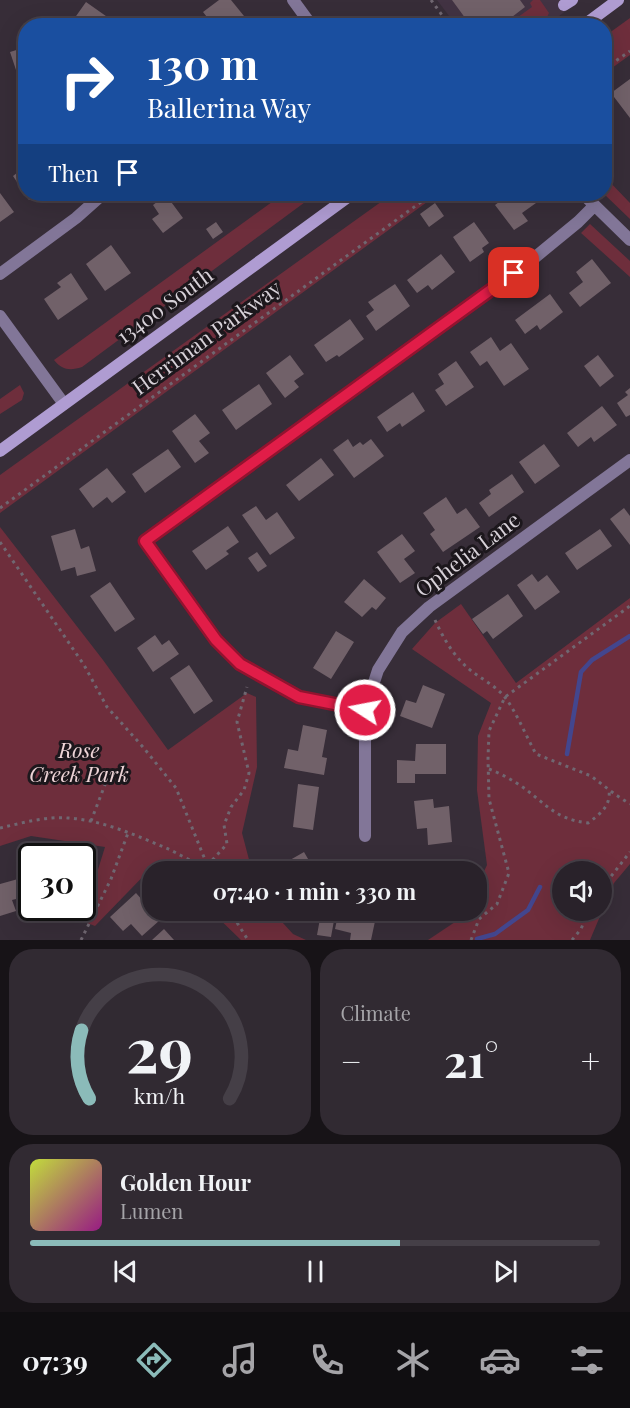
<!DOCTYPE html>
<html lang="en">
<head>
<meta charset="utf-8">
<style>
	:root { --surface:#29222a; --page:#312a32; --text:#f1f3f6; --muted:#a5a4a8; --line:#453f47; --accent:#8bbbb9 }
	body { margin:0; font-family:"Playfair Display",serif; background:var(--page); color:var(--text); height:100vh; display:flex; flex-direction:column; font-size:22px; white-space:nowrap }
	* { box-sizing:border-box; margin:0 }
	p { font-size:20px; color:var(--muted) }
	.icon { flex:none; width:33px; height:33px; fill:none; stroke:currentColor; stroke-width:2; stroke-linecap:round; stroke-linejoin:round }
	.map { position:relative; height:940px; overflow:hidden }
	.panel { display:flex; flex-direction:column; gap:9px; padding:9px; background:#171317; flex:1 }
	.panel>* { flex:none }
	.banner { position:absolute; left:18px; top:18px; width:594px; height:183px; border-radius:24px; box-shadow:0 6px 24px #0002,0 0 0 2px var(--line); background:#1a4fa0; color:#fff; overflow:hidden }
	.tools { position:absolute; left:552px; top:861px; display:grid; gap:12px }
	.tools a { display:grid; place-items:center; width:60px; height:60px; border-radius:50%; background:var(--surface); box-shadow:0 6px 24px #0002,0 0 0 2px var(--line); font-size:30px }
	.speed { position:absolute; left:18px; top:843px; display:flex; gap:12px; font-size:30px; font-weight:700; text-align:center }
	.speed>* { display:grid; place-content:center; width:78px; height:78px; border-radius:50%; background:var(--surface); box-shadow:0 6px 24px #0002,0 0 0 2px var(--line); line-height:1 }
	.speed .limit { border:3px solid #111; border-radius:9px; background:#fff; color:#111 }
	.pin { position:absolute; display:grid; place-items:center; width:51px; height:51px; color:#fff; margin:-26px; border-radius:12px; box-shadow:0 3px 9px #0006 }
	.me { position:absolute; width:66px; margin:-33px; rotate:281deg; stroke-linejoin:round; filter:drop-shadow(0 0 4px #0008) }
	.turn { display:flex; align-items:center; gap:21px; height:126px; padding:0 30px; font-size:27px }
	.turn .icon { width:78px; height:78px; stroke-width:2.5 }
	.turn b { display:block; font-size:42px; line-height:51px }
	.then { display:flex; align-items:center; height:57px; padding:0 30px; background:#0003; gap:12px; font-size:22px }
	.big { font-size:45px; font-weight:700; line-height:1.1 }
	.panel .card { flex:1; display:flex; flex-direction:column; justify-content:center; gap:9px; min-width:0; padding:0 21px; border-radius:24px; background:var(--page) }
	.panel .dial { align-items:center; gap:0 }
	.dial svg { height:156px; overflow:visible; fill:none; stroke:var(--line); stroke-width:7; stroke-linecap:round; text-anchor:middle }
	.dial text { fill:var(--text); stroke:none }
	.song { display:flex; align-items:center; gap:18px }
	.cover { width:72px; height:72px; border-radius:9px; background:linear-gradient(135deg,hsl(70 70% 55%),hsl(310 70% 35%)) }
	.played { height:6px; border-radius:3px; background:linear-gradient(90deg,var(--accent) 65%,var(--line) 65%) }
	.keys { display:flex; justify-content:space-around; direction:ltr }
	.heat { display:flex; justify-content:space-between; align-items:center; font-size:33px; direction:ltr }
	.panel .tiles { flex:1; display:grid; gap:9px; grid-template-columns:1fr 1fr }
	.card:last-child { grid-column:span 2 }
	.trip { position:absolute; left:142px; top:861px; width:345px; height:60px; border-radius:24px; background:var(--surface); box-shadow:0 6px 24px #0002,0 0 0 2px var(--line); font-weight:700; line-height:60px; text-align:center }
	.tab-bar { display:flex; height:96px; justify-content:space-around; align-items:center; background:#100e11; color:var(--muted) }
	.tab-bar .icon { width:42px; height:42px }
	.tab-bar .current { color:var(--accent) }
	.tab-bar b { font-size:27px; color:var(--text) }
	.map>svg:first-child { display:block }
	.built { fill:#423343 }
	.green { fill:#6e2e3c; fill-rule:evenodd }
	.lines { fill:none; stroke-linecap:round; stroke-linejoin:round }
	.stream { stroke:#43468e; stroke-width:4.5 }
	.building { fill:#716169 }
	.path { stroke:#706771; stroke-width:3; stroke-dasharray:3 4.5; stroke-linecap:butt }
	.street { stroke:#827698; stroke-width:12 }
	.secondary { stroke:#af9cd2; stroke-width:12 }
	.route-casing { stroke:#92132f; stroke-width:15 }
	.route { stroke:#e11d48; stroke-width:10 }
	.labels { text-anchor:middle; stroke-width:6; stroke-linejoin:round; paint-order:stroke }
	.street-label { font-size:21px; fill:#d7d1d8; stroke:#1c171c }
	.park-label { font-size:21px; font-style:italic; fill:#eed4d7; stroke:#1c171c }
</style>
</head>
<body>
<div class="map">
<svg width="630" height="940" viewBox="0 0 630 940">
	<rect width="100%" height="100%" fill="#372d38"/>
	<!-- built -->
	<path class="built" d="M437,0h143l-34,26 -90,-1z"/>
	<!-- green -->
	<path class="green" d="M533,0h7l9,13 -6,12h-36l25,-18 -2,-4z
		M630,18v37l-25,18v-37z
		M605,177l25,26v16l-26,-25z
		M283,194h33l-234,173c-12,4 -20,3 -28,-7z
		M392,194h46l-438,319v-38z
		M590,224l40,37v16l-49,-44z
		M20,385l4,8 -2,7 -22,14v-15z
		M0,527l103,133 65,90 79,-57 9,4 1,70 -15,66 10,38h-81l-12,-11 -64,66 -13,-5 23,-74 -74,-11 -31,10z
		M630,598v266l-16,19 -24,57h-162l33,-22 4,-7 12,-1v-24l10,-21 -10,-75 1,-54 13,-33 -79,-54 23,-26 26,-19 55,79zM562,872h40v38h-40z
		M211,911h61l21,23 13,6h-65z"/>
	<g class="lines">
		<!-- stream -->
		<path class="stream" d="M567,754l14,-82 11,-12 38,-24
			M477,939l18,-5 33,-24 12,-23"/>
	</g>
	<!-- building -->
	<path class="building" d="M219,0h12l13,16 -7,6 3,4h-26l-11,-14z
		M452,0h68l5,7 -25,19h-29z
		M86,2l27,19 -4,5h-40z
		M26,47v37l-5,1 -11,-33z
		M630,79v39l-19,-25z
		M26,166v28h12l-9,6 -16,-24z
		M0,193l14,19 -14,10z
		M197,194h21l-14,9z
		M510,194h20l6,9 -14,10 6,8 -14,9 -19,-25z
		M166,195l17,23 -20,15 -11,-14 7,-5 -6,-9z
		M435,203l9,13 -15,11 -9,-13z
		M216,222l7,10 -10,7 -7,-10z
		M474,222l15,21 -7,5 2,4 -14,10 -17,-25z
		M111,245l20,28 -26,18 -19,-27z
		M441,254l14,18 -23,18 -4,-5 -11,8 -10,-13z
		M592,259l19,24 -31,24 -11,-14 14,-11 -7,-10z
		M71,273l17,26 -30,21 -14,-21 17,-12 -4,-4z
		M395,284l15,22 -34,25 -10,-15 8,-6 -6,-8z
		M550,294l13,18 -23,18 -3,-5 -12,9 -10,-14z
		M350,319l14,20 -25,18 -2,-2 -11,7 -12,-17z
		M491,337l9,14 11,-8 18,26 -25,17 -17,-25 -7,5 -10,-14z
		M290,355l14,19 -10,7 5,6 -14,11 -19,-25z
		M598,355l16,21 -14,11 -16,-21z
		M456,361l18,26 -28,19 -11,-16 9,-6 -6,-10z
		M259,384l13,20 -36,26 -14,-20z
		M630,388v27l-4,2 -9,-14 11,-8 -3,-3z
		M413,392l12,19 -23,16 -2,-4 -13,9 -10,-15z
		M602,406l15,19 -23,17 -3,-5 -13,10 -11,-14z
		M195,414l15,19 -11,8 10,12 -14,10 -23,-32z
		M348,439l5,8 7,-5 3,3 8,-6 13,17 -30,22 -21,-28z
		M544,444l16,22 -25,18 -16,-22z
		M168,449l13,18 -36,26 -13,-19z
		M321,458l13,17 -35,26 -13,-16z
		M107,468l19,24 -14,11 -5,-6 -14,11 -14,-19z
		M512,474l12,18 -35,25 -10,-14 12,-9 -2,-4z
		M446,497l11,17 9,-6 14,19 -37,25 -13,-18 5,-4 -12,-17z
		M256,506l10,14 11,-8 18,26 -25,17 -28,-40z
		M624,508l6,8v29l-20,-26z
		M228,526l11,16 -13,9 3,3 -23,16 -14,-19z
		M75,529l6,20 8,-3 7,25 -19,5 -2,-9 -14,4 -10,-35z
		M600,529l12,17 -35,24 -12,-17z
		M402,534l13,17 -11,8 11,14 -15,10 -23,-31z
		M257,552l10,14 -9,6 -10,-14z
		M532,574l6,8 9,-7 13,17 -25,18 -18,-25z
		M364,579l22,19 -10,12 -4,-3 -10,10 -18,-15z
		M110,582l25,37 -20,13 -25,-36z
		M508,594l15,22 -30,23 -6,-8 -4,3 -11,-15z
		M336,631l18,11 -23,37 -18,-11z
		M155,635l7,10 7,-5 10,14 -26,18 -16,-24z
		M189,665l24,36 -19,13 -24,-36z
		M423,685l22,9 -13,34 -32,-12 6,-16 10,3z
		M303,725l24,5 -5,27 5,1 -3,17 -40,-7 4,-19 10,2z
		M416,744h30v30h-31v9h-18v-23l18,1z
		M298,784l21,3 -6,43 -20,-3z
		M433,799l1,9 15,-2 3,36 -24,3 -1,-17 -10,1 -3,-28z
		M304,852l7,12 5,-4 7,12h-36l-4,-8z
		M412,862l11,10h-19z
		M82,876l6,1 -3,23 -3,-1z
		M18,879l6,18 -12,3 4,11 -16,5v-32z
		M136,893l24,27 -18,16 -11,-12 -8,7 -13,-14z
		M339,910l38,2 -6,28h-21l1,-7 -16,-4z
		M321,913l14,2 -4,22 -14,-2z
		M164,929l10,11h-22z"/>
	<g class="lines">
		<!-- path -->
		<path class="path" d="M431,0l19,26
			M604,69l26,-18
			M0,508l432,-314
			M0,542l84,123 23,42 36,40 33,41 34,84
			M435,620c9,20 21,40 39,53 10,7 21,13 30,23 12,15 22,40 32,58l55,22 25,19 14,9
			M489,769c10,4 20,9 29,15 26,17 35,35 70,39 12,-9 23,-17 21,-33
			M91,821l15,-39
			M0,828c22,-5 46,-12 68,-10 34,2 67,17 98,30 10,4 32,18 41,18l20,-22 -3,-19 7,-18 13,-17 5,-17 -12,-51 10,-35
			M602,888l28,-36
			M229,910l19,30
			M81,940l30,-61 17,-46
			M471,940l8,-21 18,-15 12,-31 -20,-74 -1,-40 1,-28 16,-34 125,-91
			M572,940l9,-11 8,-19"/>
		<!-- street -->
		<path class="street" d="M293,0l19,26
			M583,194l47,46
			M0,274l76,-56 27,-24
			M0,316l64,88
			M365,710l-66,-13 -59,-33 -24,-24 -71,-99 388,-282 45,-37 16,-16
			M365,836v-126l13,-40 24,-38 27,-25 201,-147"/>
		<!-- secondary -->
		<path class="secondary" d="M564,5l8,-5
			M583,26l35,-26
			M0,451l352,-257"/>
	</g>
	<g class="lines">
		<defs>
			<path id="route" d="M365,710l-66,-13 -59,-33 -24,-24 -71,-99 369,-268"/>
		</defs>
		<!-- route casing -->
		<use href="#route" class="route-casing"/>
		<!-- route -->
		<use href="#route" class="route"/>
	</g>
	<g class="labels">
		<!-- street labels -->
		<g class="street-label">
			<text transform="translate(165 306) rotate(-36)" y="7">13400 South</text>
			<text transform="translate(207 338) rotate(-36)" y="7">Herriman Parkway</text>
			<text transform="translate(468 555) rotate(-37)" y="7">Ophelia Lane</text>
		</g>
		<!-- park labels -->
		<g class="park-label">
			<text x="79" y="758">Rose<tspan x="79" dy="24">Creek Park</tspan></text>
		</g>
	</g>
</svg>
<div class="tools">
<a><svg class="icon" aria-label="sound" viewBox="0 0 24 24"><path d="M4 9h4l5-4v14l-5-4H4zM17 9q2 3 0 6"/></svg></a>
</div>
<div class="speed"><div class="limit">30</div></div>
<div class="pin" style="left:514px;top:273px;background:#d93025"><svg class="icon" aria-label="arrive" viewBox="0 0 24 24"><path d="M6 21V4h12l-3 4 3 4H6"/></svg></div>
<svg class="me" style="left:365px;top:710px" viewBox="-20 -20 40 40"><circle r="17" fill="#e11d48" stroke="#fff" stroke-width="3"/><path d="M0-11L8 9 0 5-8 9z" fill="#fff"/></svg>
<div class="trip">07:40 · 1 min · 330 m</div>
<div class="banner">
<div class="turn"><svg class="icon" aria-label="right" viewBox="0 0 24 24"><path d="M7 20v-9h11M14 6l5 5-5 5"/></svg><div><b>130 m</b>Ballerina Way</div></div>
<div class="then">Then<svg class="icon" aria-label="arrive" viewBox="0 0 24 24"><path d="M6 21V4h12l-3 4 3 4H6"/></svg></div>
</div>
</div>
<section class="panel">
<div class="tiles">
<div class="card dial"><svg viewBox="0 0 100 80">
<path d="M14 69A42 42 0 1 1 86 69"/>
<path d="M14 69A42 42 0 0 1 10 34" stroke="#8bbbb9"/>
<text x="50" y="56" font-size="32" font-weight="700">29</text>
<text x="50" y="72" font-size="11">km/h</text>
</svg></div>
<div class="card"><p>Climate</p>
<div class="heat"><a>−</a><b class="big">21°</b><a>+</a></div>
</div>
<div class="card">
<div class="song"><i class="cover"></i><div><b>Golden Hour</b><p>Lumen</p></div></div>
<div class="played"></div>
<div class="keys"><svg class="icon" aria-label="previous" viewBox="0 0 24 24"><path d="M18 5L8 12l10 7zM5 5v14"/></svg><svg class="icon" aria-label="pause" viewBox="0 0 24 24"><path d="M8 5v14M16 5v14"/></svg><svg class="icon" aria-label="next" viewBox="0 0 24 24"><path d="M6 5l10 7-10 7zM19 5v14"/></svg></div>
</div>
</div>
</section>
<nav class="tab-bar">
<b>07:39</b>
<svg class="icon current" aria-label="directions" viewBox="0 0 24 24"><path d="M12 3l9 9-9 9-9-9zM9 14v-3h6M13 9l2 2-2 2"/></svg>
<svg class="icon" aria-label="music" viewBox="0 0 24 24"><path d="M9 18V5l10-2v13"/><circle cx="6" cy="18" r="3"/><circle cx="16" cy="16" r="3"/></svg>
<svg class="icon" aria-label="phone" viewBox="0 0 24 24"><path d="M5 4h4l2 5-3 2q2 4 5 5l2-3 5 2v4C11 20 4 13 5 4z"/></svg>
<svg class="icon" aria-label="climate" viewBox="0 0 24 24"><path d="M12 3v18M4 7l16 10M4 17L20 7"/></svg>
<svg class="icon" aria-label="car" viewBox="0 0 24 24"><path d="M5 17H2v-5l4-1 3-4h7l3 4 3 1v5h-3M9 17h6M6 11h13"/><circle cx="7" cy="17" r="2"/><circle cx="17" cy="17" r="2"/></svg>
<svg class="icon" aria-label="filters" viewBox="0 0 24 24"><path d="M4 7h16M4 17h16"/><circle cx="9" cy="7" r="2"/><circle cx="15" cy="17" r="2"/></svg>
</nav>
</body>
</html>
